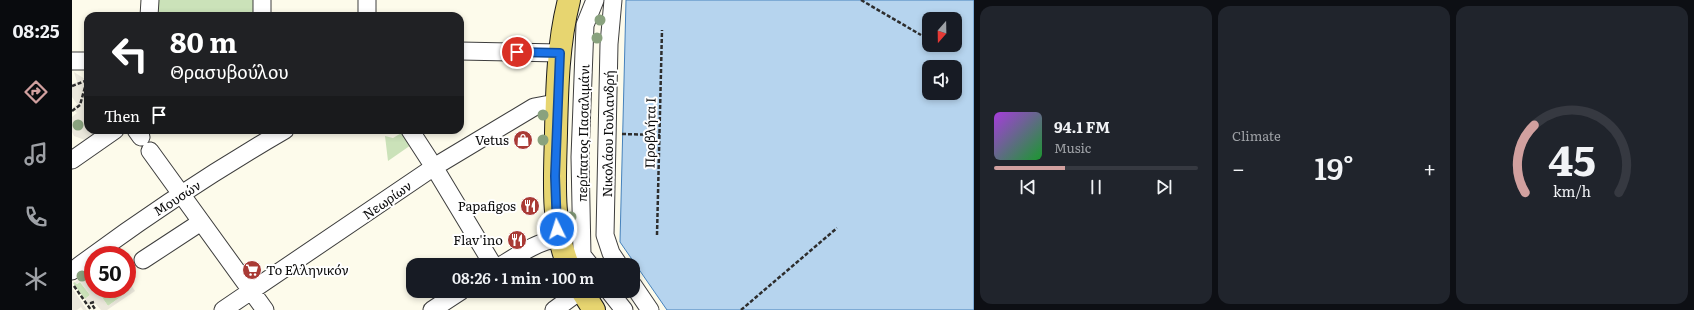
<!DOCTYPE html>
<html lang="en">
<head>
<meta charset="utf-8">
<style>
	:root { --surface:#171b24; --page:#20242c; --text:#f1f3f6; --muted:#9ea1a6; --line:#363941; --accent:#d1a09f }
	body { margin:0; font-family:Literata,serif; background:var(--page); color:var(--text); height:100vh; display:flex; flex-direction:column; font-size:15px; white-space:nowrap }
	* { box-sizing:border-box; margin:0 }
	p { font-size:13px; color:var(--muted) }
	.icon { flex:none; width:22px; height:22px; fill:none; stroke:currentColor; stroke-width:2; stroke-linecap:round; stroke-linejoin:round }
	.map { position:relative; flex:1; overflow:hidden }
	.drawer { display:flex; flex-direction:column; gap:6px; padding:6px; background:#0d0f14; width:720px }
	.drawer>* { flex:none }
	.top-card { position:absolute; left:12px; top:12px; width:380px; height:122px; border-radius:12px; box-shadow:0 2px 6px #0003; background:#202124; color:#fff; overflow:hidden }
	.needle { width:26px; rotate:200deg }
	.tools { position:absolute; left:850px; top:12px; display:grid; gap:8px }
	.tools a { display:grid; place-items:center; width:40px; height:40px; border-radius:8px; background:var(--surface); box-shadow:0 2px 6px #0003; font-size:20px }
	.speed { position:absolute; left:12px; top:246px; display:flex; gap:8px; font-size:20px; font-weight:700; text-align:center }
	.speed>* { display:grid; place-content:center; width:52px; height:52px; border-radius:50%; background:var(--surface); box-shadow:0 2px 6px #0003; line-height:1 }
	.speed .limit { border:6px solid #d22; background:#fff; color:#111 }
	.pin { position:absolute; display:grid; place-items:center; width:34px; height:34px; color:#fff; margin:-17px; border:2px solid #fff; border-radius:50%; box-shadow:0 1px 4px #0007 }
	.me { position:absolute; width:44px; margin:-22px; rotate:356deg; stroke-linejoin:round; filter:drop-shadow(0 0 3px #0008) }
	.turn { display:flex; align-items:center; gap:14px; height:84px; padding:0 20px; font-size:18px }
	.turn .icon { width:52px; height:52px; stroke-width:2.5 }
	.turn b { display:block; font-size:28px; line-height:34px }
	.then { display:flex; align-items:center; height:38px; padding:0 20px; background:#0003; gap:8px; font-size:15px }
	.big { font-size:30px; font-weight:600; line-height:1.1 }
	.drawer .widget { flex:1; display:flex; flex-direction:column; justify-content:center; gap:6px; min-width:0; padding:0 14px; border-radius:12px; background:var(--page) }
	.drawer .dial { align-items:center; gap:0 }
	.dial svg { height:104px; overflow:visible; fill:none; stroke:var(--line); stroke-width:7; stroke-linecap:round; text-anchor:middle }
	.dial text { fill:var(--text); stroke:none }
	.song { display:flex; align-items:center; gap:12px }
	.cover { width:48px; height:48px; border-radius:6px; background:linear-gradient(135deg,hsl(280 70% 55%),hsl(130 70% 35%)) }
	.played { height:4px; border-radius:2px; background:linear-gradient(90deg,var(--accent) 35%,var(--line) 35%) }
	.keys { display:flex; justify-content:space-around; direction:ltr }
	.heat { display:flex; justify-content:space-between; align-items:center; font-size:22px; direction:ltr }
	.drawer .tiles { flex:1; display:grid; gap:6px; grid-template-columns:repeat(3,1fr) }
	.trip { position:absolute; left:334px; top:258px; width:234px; height:40px; border-radius:12px; background:var(--surface); box-shadow:0 2px 6px #0003; font-weight:600; line-height:40px; text-align:center }
	main { display:flex; flex:1; min-height:0 }
	.dock { display:flex; flex-direction:column; width:72px; justify-content:space-around; align-items:center; background:#090b0e; color:var(--muted) }
	.dock .icon { width:28px; height:28px }
	.dock .on { color:var(--accent) }
	.dock b { font-size:18px; color:var(--text) }
	.map>svg:first-child { display:block }
	.green { fill:#cbe2b9 }
	.plaza { fill:#ebe8dc }
	.water { fill:#b6d4ee; stroke:#4682bc; fill-rule:evenodd }
	.lines { fill:none; stroke-linecap:round; stroke-linejoin:round }
	.minor-casing { stroke:#3e3e3e; stroke-width:19 }
	.major-casing { stroke:#1c1c1c; stroke-width:24 }
	.path { stroke:#2d2d2d; stroke-width:2.5; stroke-dasharray:4 2; stroke-linecap:butt }
	.minor { stroke:#fff; stroke-width:17 }
	.major { stroke:#e7d570; stroke-width:22 }
	.tree { fill:#89a27e }
	.route-casing { stroke:#114b97; stroke-width:10 }
	.route { stroke:#1a73e8; stroke-width:7 }
	.labels { text-anchor:middle; stroke-width:4; stroke-linejoin:round; paint-order:stroke }
	.street-label { font-size:13px; fill:#0b0b0b; stroke:#fff }
	.poi-label { font-size:13px; fill:#0b0b0b; stroke:#fff; text-anchor:end }
</style>
</head>
<body>
<main>
<nav class="dock">
<b>08:25</b>
<svg class="icon on" aria-label="directions" viewBox="0 0 24 24"><path d="M12 3l9 9-9 9-9-9zM9 14v-3h6M13 9l2 2-2 2"/></svg>
<svg class="icon" aria-label="music" viewBox="0 0 24 24"><path d="M9 18V5l10-2v13"/><circle cx="6" cy="18" r="3"/><circle cx="16" cy="16" r="3"/></svg>
<svg class="icon" aria-label="phone" viewBox="0 0 24 24"><path d="M5 4h4l2 5-3 2q2 4 5 5l2-3 5 2v4C11 20 4 13 5 4z"/></svg>
<svg class="icon" aria-label="climate" viewBox="0 0 24 24"><path d="M12 3v18M4 7l16 10M4 17L20 7"/></svg>
</nav>
<div class="map">
<svg width="902" height="310" viewBox="0 0 902 310">
	<rect width="100%" height="100%" fill="#fdfbeb"/>
	<!-- green -->
	<path class="green" d="M86,0h99v16h-99z
		M331,132l8,13 -23,16 -3,-25 8,2z
		M3,282l2,2 3,-2 10,13 -5,4 -12,-16z
		M55,286l3,4 -22,16 -12,-17h31z"/>
	<!-- plaza -->
	<path class="plaza" d="M2,72l14,9v49h11l-14,10 -11,-4 -2,-4v-15l5,-4 -5,-5 5,-4 -5,-7v-13l5,-2z
		M21,269v3l-6,5 6,8v4h3l12,17 22,-16 -3,-4v-7l8,12 -28,19h-6l-7,-8 -5,3 -4,-6 5,-4 -10,-13 -4,2 -1,-2z
		M0,288l15,22h-4l-2,-3 -4,3h-5z"/>
	<!-- water -->
	<path class="water" d="M554,0h348v310h-307l-47,-68zM857,19h26v26h-26zM857,67h26v26h-26z"/>
	<g class="lines">
		<defs>
			<path id="minor" d="M190,0v16
				M295,0v16
				M541,0l-4,44 -4,191 6,18 8,12
				M77,16l1,-16
				M388,51l100,2
				M0,61h16
				M64,130l5,7
				M338,130l24,37 59,98
				M78,151l115,159
				M0,160l43,-30
				M71,260l58,-38
				M430,265c19,-12 35,-23 57,-27
				M518,265l-8,-10 -2,-98 5,-132 10,-25
				M0,271c68,-51 139,-98 213,-141
				M561,285l17,25
				M537,291l15,19
				M151,310l211,-143 100,-60 16,-3 7,1
				M360,310l29,-19
				M482,310l26,-19"/>
			<path id="major" d="M496,265c-17,-42 -13,-88 -12,-132 1,-45 2,-90 13,-133
				M510,291l12,19"/>
		</defs>
		<!-- minor casing -->
		<use href="#minor" class="minor-casing"/>
		<!-- major casing -->
		<use href="#major" class="major-casing"/>
		<!-- path -->
		<path class="path" d="M789,0l60,35
			M0,86l16,-6
			M0,111l8,-6 7,-25
			M550,134l38,1
			M585,235l5,-205
			M2,286l17,24
			M22,302l-3,1 4,6
			M669,310l96,-82"/>
		<!-- minor -->
		<use href="#minor" class="minor"/>
		<!-- major -->
		<use href="#major" class="major"/>
	</g>
	<!-- trees -->
	<g class="tree">
		<circle cx="528" cy="20" r="5.5"/>
		<circle cx="525" cy="38" r="5.5"/>
		<circle cx="471" cy="115" r="5.5"/>
		<circle cx="6" cy="125" r="5.5"/>
		<circle cx="471" cy="140" r="5.5"/>
		<circle cx="499" cy="217" r="5.5"/>
		<circle cx="10" cy="276" r="5.5"/>
	</g>
	<g class="lines">
		<defs>
			<path id="route" d="M445,52l43,1 -5,123 2,53"/>
		</defs>
		<!-- route casing -->
		<use href="#route" class="route-casing"/>
		<!-- route -->
		<use href="#route" class="route"/>
	</g>
	<!-- icons -->
	<defs>
		<symbol id="shop-disc" viewBox="-11 -11 22 22"><circle r="9.5" fill="#a93a35" stroke="#fff"/><path d="M-5-2.5h2.3a2.7 3.5 0 0 1 5.4 0H5L5.5 6h-11ZM-1.5-2.5h3a1.5 2.3 0 0 0-3 0Z" fill="#fff"/></symbol>
		<symbol id="restaurant-disc" viewBox="-11 -11 22 22"><circle r="9.5" fill="#a93a35" stroke="#fff"/><path d="M-5-6h1v4h1v-4h1v4h1v-4h1v5L-1.5 .5V6h-2V.5L-5-1ZM5-6V6H3V1.5H1.5Q1.5-4 5-6Z" fill="#fff"/></symbol>
		<symbol id="supermarket-disc" viewBox="-11 -11 22 22"><circle r="9.5" fill="#a93a35" stroke="#fff"/><path d="M-6-5.5h2.5l.6 2H6L4.5 2H-2.5L-4.4-4H-6ZM-1.5 3.2a1.3 1.3 0 1 0 .1 0ZM3 3.2a1.3 1.3 0 1 0 .1 0Z" fill="#fff"/></symbol>
	</defs>
	<g fill-rule="evenodd">
		<use href="#shop-disc" x="440" y="129" width="22" height="22"/>
		<use href="#restaurant-disc" x="447" y="195" width="22" height="22"/>
		<use href="#restaurant-disc" x="434" y="229" width="22" height="22"/>
		<use href="#supermarket-disc" x="169" y="259" width="22" height="22"/>
	</g>
	<g class="labels">
		<!-- street labels -->
		<g class="street-label">
			<text transform="translate(511 133) rotate(-89)" y="5">περίπατος Πασαλιμάνι</text>
			<text transform="translate(578 133) rotate(-89)" y="5">Προβλήτα I</text>
			<text transform="translate(536 134) rotate(-89)" y="5">Νικολάου Γουλανδρή</text>
			<text transform="translate(105 198) rotate(-33)" y="5">Μουσών</text>
			<text transform="translate(315 200) rotate(-35)" y="5">Νεωρίων</text>
		</g>
		<!-- poi labels -->
		<g class="poi-label">
			<text x="437" y="145">Vetus</text>
			<text x="444" y="211">Papafigos</text>
			<text x="431" y="245">Flav'ino</text>
			<text x="194" y="275" text-anchor="start">Το Ελληνικόν</text>
		</g>
	</g>
</svg>
<div class="tools">
<a><svg class="needle" viewBox="-14 -14 28 28"><path d="M0-13l5 13h-10z" fill="#e53935"/><path d="M0 13l5-13h-10z" fill="#9ea1a6"/></svg></a>
<a><svg class="icon" aria-label="sound" viewBox="0 0 24 24"><path d="M4 9h4l5-4v14l-5-4H4zM17 9q2 3 0 6"/></svg></a>
</div>
<div class="speed"><div class="limit">50</div></div>
<div class="pin" style="left:445px;top:52px;background:#d93025"><svg class="icon" aria-label="arrive" viewBox="0 0 24 24"><path d="M6 21V4h12l-3 4 3 4H6"/></svg></div>
<svg class="me" style="left:485px;top:229px" viewBox="-20 -20 40 40"><circle r="17" fill="#1a73e8" stroke="#fff" stroke-width="3"/><path d="M0-11L8 9 0 5-8 9z" fill="#fff"/></svg>
<div class="trip">08:26 · 1 min · 100 m</div>
<div class="top-card">
<div class="turn"><svg class="icon" aria-label="left" viewBox="0 0 24 24"><path d="M17 20v-9H6M10 6l-5 5 5 5"/></svg><div><b>80 m</b>Θρασυβούλου</div></div>
<div class="then">Then<svg class="icon" aria-label="arrive" viewBox="0 0 24 24"><path d="M6 21V4h12l-3 4 3 4H6"/></svg></div>
</div>
</div>
<section class="drawer">
<div class="tiles">
<div class="widget">
<div class="song"><i class="cover"></i><div><b>94.1 FM</b><p>Music</p></div></div>
<div class="played"></div>
<div class="keys"><svg class="icon" aria-label="previous" viewBox="0 0 24 24"><path d="M18 5L8 12l10 7zM5 5v14"/></svg><svg class="icon" aria-label="pause" viewBox="0 0 24 24"><path d="M8 5v14M16 5v14"/></svg><svg class="icon" aria-label="next" viewBox="0 0 24 24"><path d="M6 5l10 7-10 7zM19 5v14"/></svg></div>
</div>
<div class="widget"><p>Climate</p>
<div class="heat"><a>−</a><b class="big">19°</b><a>+</a></div>
</div>
<div class="widget dial"><svg viewBox="0 0 100 80">
<path d="M14 69A42 42 0 1 1 86 69"/>
<path d="M14 69A42 42 0 0 1 21 17" stroke="#d1a09f"/>
<text x="50" y="56" font-size="32" font-weight="700">45</text>
<text x="50" y="72" font-size="11">km/h</text>
</svg></div>
</div>
</section>
</main>
</body>
</html>
